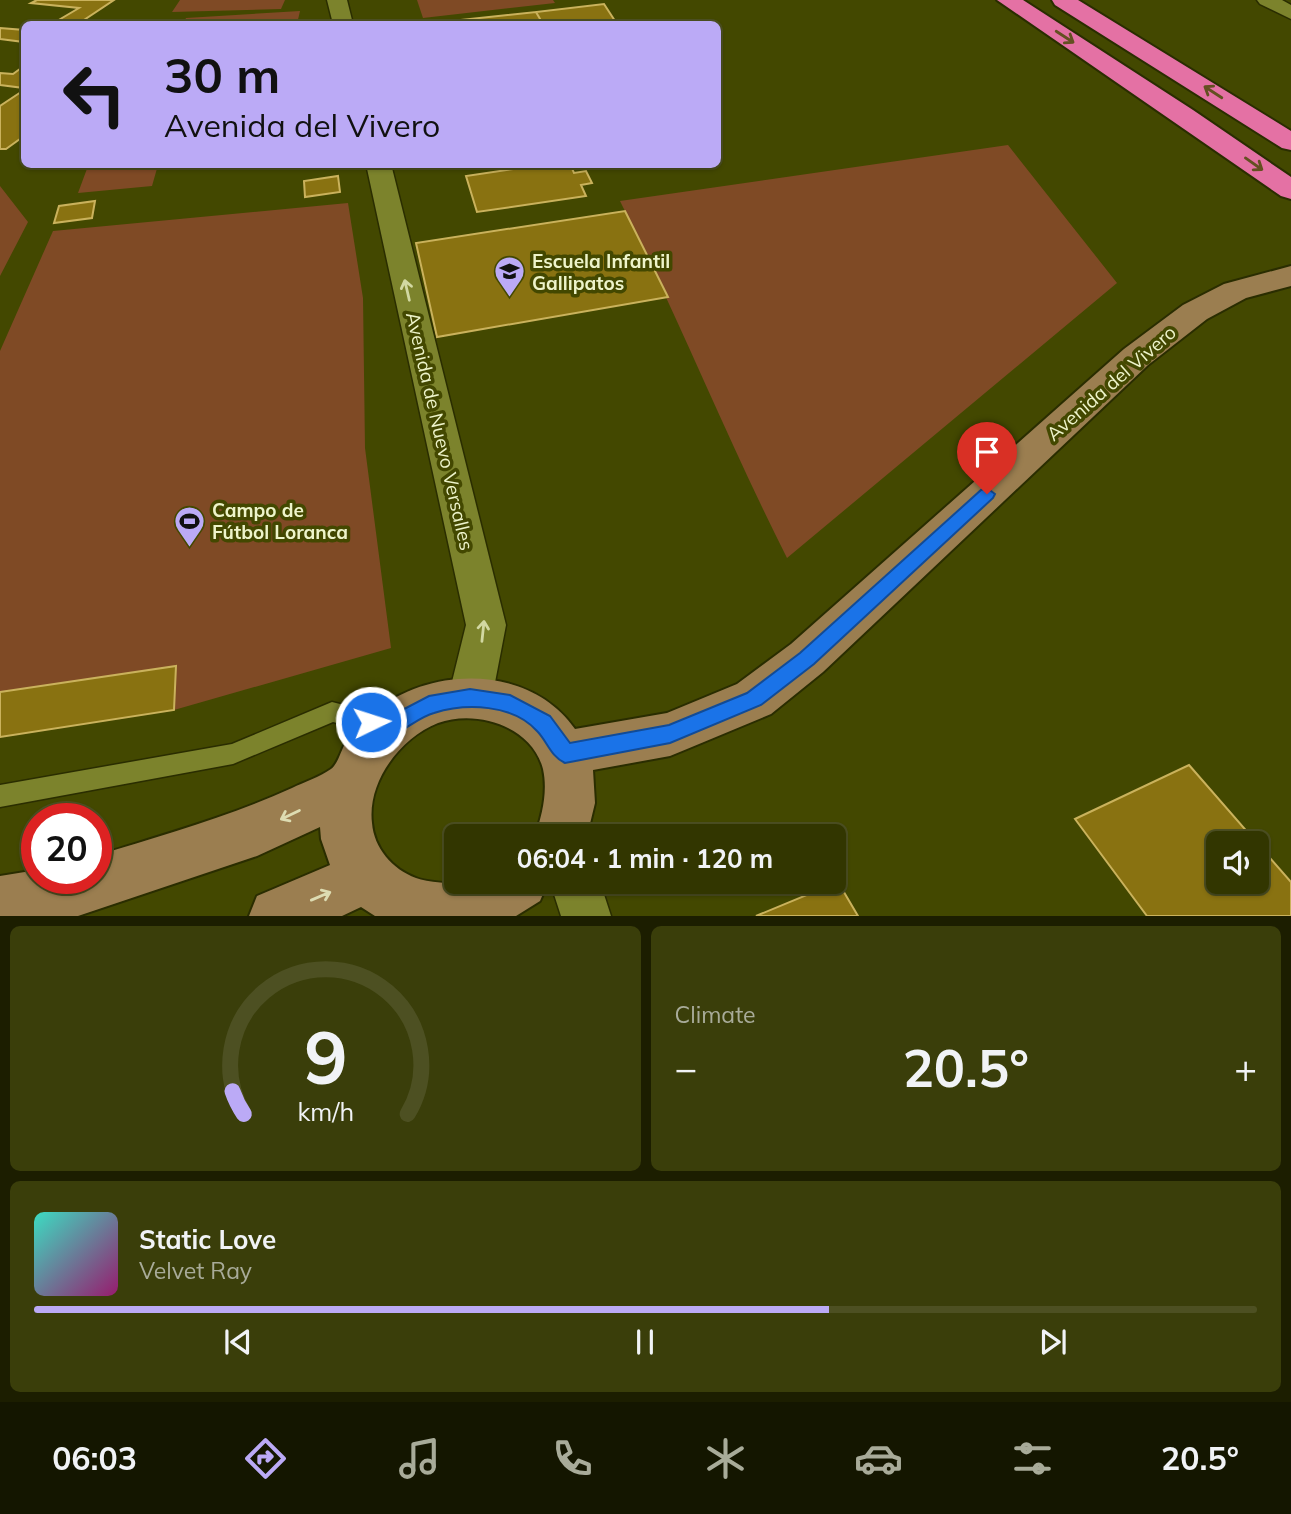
<!DOCTYPE html>
<html lang="en">
<head>
<meta charset="utf-8">
<style>
	:root { --surface:#323600; --page:#3a3e0a; --text:#f1f3f6; --muted:#a8ab99; --line:#4d5022; --accent:#bbaaf6 }
	body { margin:0; font-family:Mulish,sans-serif; background:var(--page); color:var(--text); height:100vh; display:flex; flex-direction:column; font-size:26px; white-space:nowrap }
	* { box-sizing:border-box; margin:0 }
	p { font-size:23px; color:var(--muted) }
	.icon { flex:none; width:38px; height:38px; fill:none; stroke:currentColor; stroke-width:2; stroke-linecap:round; stroke-linejoin:round }
	.map { position:relative; height:916px; overflow:hidden }
	.details { display:flex; flex-direction:column; gap:10px; padding:10px; background:#1c1e00; flex:1 }
	.details>* { flex:none }
	.banner { position:absolute; left:21px; top:21px; width:700px; height:147px; border-radius:10px; box-shadow:0 2px 5px #0004,0 0 0 2px var(--line); background:#bbaaf6; color:#111; overflow:hidden }
	.tools { position:absolute; left:1206px; top:831px; display:grid; gap:14px }
	.tools a { display:grid; place-items:center; width:63px; height:63px; border-radius:10px; background:var(--surface); box-shadow:0 2px 5px #0004,0 0 0 2px var(--line); font-size:35px }
	.speed { position:absolute; left:21px; top:803px; display:flex; gap:14px; font-size:35px; font-weight:700; text-align:center }
	.speed>* { display:grid; place-content:center; width:91px; height:91px; border-radius:50%; background:var(--surface); box-shadow:0 2px 5px #0004,0 0 0 2px var(--line); line-height:1 }
	.speed .limit { border:10px solid #d22; background:#fff; color:#111 }
	.pin { position:absolute; display:grid; place-items:center; width:60px; height:60px; color:#fff; margin:-72px -30px; border-radius:50% 50% 50% 0; rotate:-45deg; box-shadow:0 0 7px #0007 }
	.pin .icon { rotate:45deg }
	.me { position:absolute; width:77px; margin:-38px; rotate:86deg; stroke-linejoin:round; filter:drop-shadow(0 0 5px #0008) }
	.turn { display:flex; align-items:center; gap:24px; height:147px; padding:0 28px; font-size:32px }
	.turn .icon { width:91px; height:91px; stroke-width:2.5 }
	.turn b { display:block; font-size:49px; line-height:60px }
	.big { font-size:52px; font-weight:700; line-height:1.1 }
	.details .tile { flex:1; display:flex; flex-direction:column; justify-content:center; gap:10px; min-width:0; padding:0 24px; border-radius:10px; background:var(--page) }
	.details .dial { align-items:center; gap:0 }
	.dial svg { height:182px; overflow:visible; fill:none; stroke:var(--line); stroke-width:7; stroke-linecap:round; text-anchor:middle }
	.dial text { fill:var(--text); stroke:none }
	.song { display:flex; align-items:center; gap:21px }
	.cover { width:84px; height:84px; border-radius:10px; background:linear-gradient(135deg,hsl(170 70% 55%),hsl(320 70% 35%)) }
	.played { height:7px; border-radius:4px; background:linear-gradient(90deg,var(--accent) 65%,var(--line) 65%) }
	.keys { display:flex; justify-content:space-around; direction:ltr }
	.heat { display:flex; justify-content:space-between; align-items:center; font-size:38px; direction:ltr }
	.details .tiles { flex:1; display:grid; gap:10px; grid-template-columns:1fr 1fr }
	.tile:last-child { grid-column:span 2 }
	.trip { position:absolute; left:444px; top:824px; width:402px; height:70px; border-radius:10px; background:var(--surface); box-shadow:0 2px 5px #0004,0 0 0 2px var(--line); font-weight:700; line-height:70px; text-align:center }
	.menu { display:flex; height:112px; justify-content:space-around; align-items:center; background:#141600; color:var(--muted) }
	.menu .icon { width:49px; height:49px }
	.menu .on { color:var(--accent) }
	.menu b { font-size:32px; color:var(--text) }
	.map>svg:first-child { display:block }
	.green { fill:#7f4a25 }
	.building { fill:#897211; stroke:#cab25c; stroke-width:2; fill-rule:evenodd }
	.lines { fill:none; stroke-linecap:round; stroke-linejoin:round }
	.service-casing { stroke:#2a2d00; stroke-width:3 }
	.minor-casing { stroke:#2a2d00; stroke-width:3 }
	.secondary-casing { stroke:#2a2d00; stroke-width:4 }
	.motorway-casing { stroke:#2a2d00; stroke-width:4 }
	.service { fill:#7c832c; fill-rule:evenodd }
	.minor { fill:#7c832c; fill-rule:evenodd }
	.secondary { fill:#9b7e50; fill-rule:evenodd }
	.motorway { fill:#e471a4; fill-rule:evenodd }
	.oneway { stroke:#635021 }
	.oneway2 { stroke:#d2d8a2 }
	.oneway3 { stroke:#dddcb2 }
	.route { fill:#1a73e8; stroke:#114b97; stroke-width:2 }
	.labels { text-anchor:middle; stroke-width:7; stroke-linejoin:round; paint-order:stroke }
	.poi-label { font-size:19px; font-weight:bold; fill:#eef4ca; stroke:#434800; text-anchor:start }
	.street-label { font-size:19px; fill:#eef4ca; stroke:#434800 }
</style>
</head>
<body>
<div class="map">
<svg width="1291" height="916" viewBox="0 0 1291 916">
	<rect width="100%" height="100%" fill="#434800"/>
	<!-- green -->
	<path class="green" d="M180,0h105l-4,9 -109,3z
		M417,0h136l2,3 -132,15z
		M300,11l-3,13h-114l3,-6z
		M1008,145l109,138 -330,275c-59,-117 -108,-239 -167,-357z
		M158,165l-6,21 -74,7 10,-27z
		M0,186l28,36 -28,54z
		M348,203l15,95 2,150 26,200 -217,62 -174,27v-386l53,-120z"/>
	<!-- building -->
	<path class="building" d="M37,0h77l-33,22 23,2h-52l27,-16 -48,-5z
		M604,4l13,20h-74l-7,-12z
		M536,12l7,12h-120z
		M0,28l24,2v12l-24,-3z
		M24,66v22l-24,-3v-12l13,1z
		M24,90v46l-18,13h-6v-43z
		M548,164h22l4,9 12,-2 6,12 -11,2 5,11 -109,16 -11,-36z
		M338,176l2,16 -35,5 -1,-16z
		M95,201l-3,17 -38,5 5,-17z
		M625,211l43,86 -231,40 -21,-94z
		M176,666l-2,44 -174,27v-45z
		M1189,765l102,117v34h-144l-72,-97zM1218,844h38v38h-38z
		M838,882l20,34h-102z"/>
	<g class="lines">
		<defs>
			<path id="service" d="M332,702l56,14 8,3 3,7 -3,7 -8,3 -55,-14 -100,42 -233,43v-22l232,-41z"/>
			<path id="minor" d="M327,0h20l6,24h-20z
				M1257,0h25l9,5v14l-31,-15z
				M366,164h25l115,461 -14,73 -7,13 -15,6 -15,-6 -7,-13 18,-73z
				M550,882h50l11,34h-50z"/>
			<path id="secondary" d="M1291,266v20l-45,12 -39,21 -59,46 -325,307 -52,42 -84,35 -17,7 -77,14 2,33 -8,33h-52c7,-21 13,-44 8,-67 -11,-43 -67,-60 -105,-46 -38,15 -71,59 -66,100 2,25 20,46 44,55 26,10 100,4 132,4l-8,19 -24,15h-141l-14,-9 -19,9h-93l8,-20 73,-31 -9,-26 -1,-12 -63,29 -179,60h-78v-40l37,-6v8h59v-22c66,-21 133,-39 196,-68 12,-6 28,-11 39,-19 7,-5 10,-19 15,-27 8,-11 18,-22 29,-31 58,-46 155,-46 200,18l92,-16 70,-29 54,-40 333,-295 59,-44 41,-21z"/>
			<path id="motorway" d="M997,0h26l170,110 98,67v22l-10,-3z
				M1052,0h26l213,131v19l-9,-2 -227,-143z"/>
		</defs>
		<!-- service casing -->
		<use href="#service" class="service-casing"/>
		<!-- minor casing -->
		<use href="#minor" class="minor-casing"/>
		<!-- secondary casing -->
		<use href="#secondary" class="secondary-casing"/>
		<!-- motorway casing -->
		<use href="#motorway" class="motorway-casing"/>
		<!-- service -->
		<use href="#service" class="service"/>
		<!-- minor -->
		<use href="#minor" class="minor"/>
		<!-- secondary -->
		<use href="#secondary" class="secondary"/>
		<!-- motorway -->
		<use href="#motorway" class="motorway"/>
	</g>
	<!-- one-way arrows -->
	<defs><path id="oneway-shaft" d="M-6 0H5M1.5-3L5.5 0L1.5 3" fill="none" stroke-width="1.6" stroke-linecap="round" stroke-linejoin="round" transform="scale(1.75)"/></defs>
	<g class="oneway">
		<use href="#oneway-shaft" transform="translate(1065 37) rotate(33)"/>
		<use href="#oneway-shaft" transform="translate(1213 92) rotate(-147)"/>
		<use href="#oneway-shaft" transform="translate(1254 164) rotate(35)"/>
	</g>
	<g class="oneway2">
		<use href="#oneway-shaft" transform="translate(407 290) rotate(-103)"/>
		<use href="#oneway-shaft" transform="translate(483 631) rotate(-84)"/>
	</g>
	<g class="oneway3">
		<use href="#oneway-shaft" transform="translate(290 815) rotate(154)"/>
		<use href="#oneway-shaft" transform="translate(321 896) rotate(-23)"/>
	</g>
	<!-- route -->
	<path class="route" d="M987,488l8,6 -2,4 -179,166 -53,41 -91,38 -105,20c-14,-6 -18,-22 -28,-32 -24,-27 -71,-28 -103,-18 -15,4 -28,17 -43,22l-27,-7 -3,-6 3,-7 7,-2 18,4 40,-21 41,-7 40,6 40,21 20,27 99,-18 78,-32 53,-40 181,-163z"/>
	<!-- icons -->
	<defs>
		<symbol id="school-pin" viewBox="-11 -11 22 30"><path d="M0 17L-7.5 6A9.5 9.5 0 1 1 7.5 6Z" fill="#bbaaf6" stroke="#434800"/><path d="M0-5L7-2L0 1L-7-2ZM-4 1L0 2.5L4 1V4Q0 6-4 4Z" fill="#111"/></symbol>
		<symbol id="stadium-pin" viewBox="-11 -11 22 30"><path d="M0 17L-7.5 6A9.5 9.5 0 1 1 7.5 6Z" fill="#bbaaf6" stroke="#434800"/><path d="M0-5a6.5 5 0 1 0 0 10a6.5 5 0 1 0 0-10ZM-3.5-1.8h7v3.6h-7Z" fill="#111"/></symbol>
	</defs>
	<g fill-rule="evenodd">
		<use href="#school-pin" x="492" y="254" width="35" height="47"/>
		<use href="#stadium-pin" x="172" y="504" width="35" height="47"/>
	</g>
	<g class="labels">
		<!-- poi labels -->
		<g class="poi-label">
			<text x="532" y="268">Escuela Infantil<tspan x="532" dy="22">Gallipatos</tspan></text>
			<text x="212" y="517">Campo de<tspan x="212" dy="22">Fútbol Loranca</tspan></text>
		</g>
		<!-- street labels -->
		<g class="street-label">
			<text transform="translate(1111 383) rotate(-41)" y="7">Avenida del Vivero</text>
			<text transform="translate(440 431) rotate(77)" y="7">Avenida de Nuevo Versalles</text>
		</g>
	</g>
</svg>
<div class="tools">
<a><svg class="icon" aria-label="sound" viewBox="0 0 24 24"><path d="M4 9h4l5-4v14l-5-4H4zM17 9q2 3 0 6"/></svg></a>
</div>
<div class="speed"><div class="limit">20</div></div>
<div class="pin" style="left:987px;top:494px;background:#d93025"><svg class="icon" aria-label="arrive" viewBox="0 0 24 24"><path d="M6 21V4h12l-3 4 3 4H6"/></svg></div>
<svg class="me" style="left:371px;top:722px" viewBox="-20 -20 40 40"><circle r="17" fill="#1a73e8" stroke="#fff" stroke-width="3"/><path d="M0-11L8 9 0 5-8 9z" fill="#fff"/></svg>
<div class="trip">06:04 · 1 min · 120 m</div>
<div class="banner">
<div class="turn"><svg class="icon" aria-label="left" viewBox="0 0 24 24"><path d="M17 20v-9H6M10 6l-5 5 5 5"/></svg><div><b>30 m</b>Avenida del Vivero</div></div>
</div>
</div>
<section class="details">
<div class="tiles">
<div class="tile dial"><svg viewBox="0 0 100 80">
<path d="M14 69A42 42 0 1 1 86 69"/>
<path d="M14 69A42 42 0 0 1 9 59" stroke="#bbaaf6"/>
<text x="50" y="56" font-size="32" font-weight="700">9</text>
<text x="50" y="72" font-size="11">km/h</text>
</svg></div>
<div class="tile"><p>Climate</p>
<div class="heat"><a>−</a><b class="big">20.5°</b><a>+</a></div>
</div>
<div class="tile">
<div class="song"><i class="cover"></i><div><b>Static Love</b><p>Velvet Ray</p></div></div>
<div class="played"></div>
<div class="keys"><svg class="icon" aria-label="previous" viewBox="0 0 24 24"><path d="M18 5L8 12l10 7zM5 5v14"/></svg><svg class="icon" aria-label="pause" viewBox="0 0 24 24"><path d="M8 5v14M16 5v14"/></svg><svg class="icon" aria-label="next" viewBox="0 0 24 24"><path d="M6 5l10 7-10 7zM19 5v14"/></svg></div>
</div>
</div>
</section>
<nav class="menu">
<b>06:03</b>
<svg class="icon on" aria-label="directions" viewBox="0 0 24 24"><path d="M12 3l9 9-9 9-9-9zM9 14v-3h6M13 9l2 2-2 2"/></svg>
<svg class="icon" aria-label="music" viewBox="0 0 24 24"><path d="M9 18V5l10-2v13"/><circle cx="6" cy="18" r="3"/><circle cx="16" cy="16" r="3"/></svg>
<svg class="icon" aria-label="phone" viewBox="0 0 24 24"><path d="M5 4h4l2 5-3 2q2 4 5 5l2-3 5 2v4C11 20 4 13 5 4z"/></svg>
<svg class="icon" aria-label="climate" viewBox="0 0 24 24"><path d="M12 3v18M4 7l16 10M4 17L20 7"/></svg>
<svg class="icon" aria-label="car" viewBox="0 0 24 24"><path d="M5 17H2v-5l4-1 3-4h7l3 4 3 1v5h-3M9 17h6M6 11h13"/><circle cx="7" cy="17" r="2"/><circle cx="17" cy="17" r="2"/></svg>
<svg class="icon" aria-label="filters" viewBox="0 0 24 24"><path d="M4 7h16M4 17h16"/><circle cx="9" cy="7" r="2"/><circle cx="15" cy="17" r="2"/></svg>
<b>20.5°</b>
</nav>
</body>
</html>
